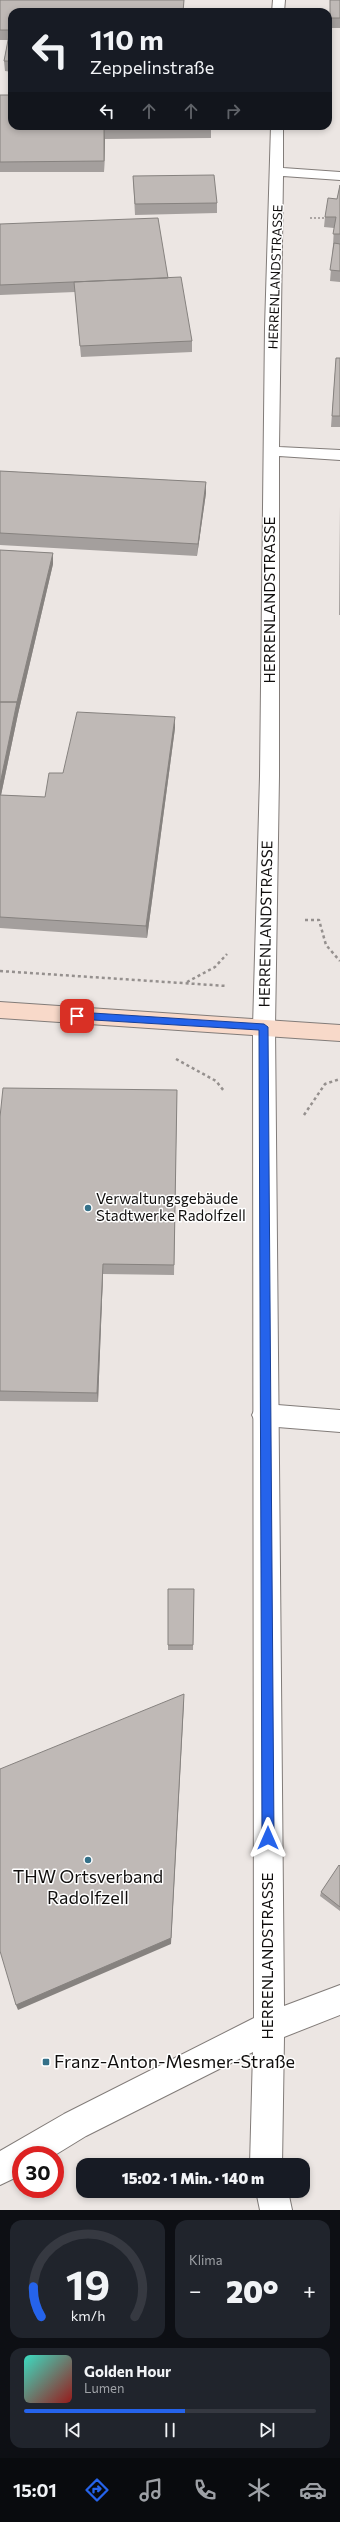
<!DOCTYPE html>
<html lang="de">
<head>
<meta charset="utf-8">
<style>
	:root { --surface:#171b24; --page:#20242c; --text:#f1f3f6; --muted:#9ea1a6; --line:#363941; --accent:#2563eb }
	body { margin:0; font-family:Commissioner,sans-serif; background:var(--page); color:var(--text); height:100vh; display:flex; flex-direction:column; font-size:15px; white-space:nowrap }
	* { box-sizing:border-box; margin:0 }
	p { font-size:13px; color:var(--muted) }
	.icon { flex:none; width:22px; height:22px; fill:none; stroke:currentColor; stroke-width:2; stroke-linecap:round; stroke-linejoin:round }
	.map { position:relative; height:2210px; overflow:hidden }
	.details { display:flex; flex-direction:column; gap:10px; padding:10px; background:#0d0f14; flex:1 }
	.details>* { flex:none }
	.guide { position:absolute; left:8px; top:8px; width:324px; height:122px; border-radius:12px; box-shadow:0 2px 6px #0003; background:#171b24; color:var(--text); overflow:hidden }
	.speed { position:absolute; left:12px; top:2146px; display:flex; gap:8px; font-size:20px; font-weight:700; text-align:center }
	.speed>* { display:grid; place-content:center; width:52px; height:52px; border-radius:50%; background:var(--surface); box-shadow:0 2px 6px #0003; line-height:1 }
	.speed .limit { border:6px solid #d22; background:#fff; color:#111 }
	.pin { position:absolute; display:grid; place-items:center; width:34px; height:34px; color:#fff; margin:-17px; border-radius:8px; box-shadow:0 2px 6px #0006 }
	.me { position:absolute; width:44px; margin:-22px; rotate:0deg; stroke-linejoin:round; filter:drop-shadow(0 0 3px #0008) }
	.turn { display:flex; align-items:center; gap:14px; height:84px; padding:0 16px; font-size:18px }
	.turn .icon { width:52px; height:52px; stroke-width:2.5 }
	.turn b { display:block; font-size:28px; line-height:34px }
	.lanes { display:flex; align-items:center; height:38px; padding:0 16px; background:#0003; justify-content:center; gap:20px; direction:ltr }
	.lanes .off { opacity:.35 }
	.big { font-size:30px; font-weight:800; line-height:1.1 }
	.details .card { flex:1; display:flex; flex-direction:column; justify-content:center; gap:6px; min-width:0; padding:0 14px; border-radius:12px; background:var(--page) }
	.details .dial { align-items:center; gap:0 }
	.dial svg { height:104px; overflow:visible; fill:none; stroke:var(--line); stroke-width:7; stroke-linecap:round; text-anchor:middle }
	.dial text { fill:var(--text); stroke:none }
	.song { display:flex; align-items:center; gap:12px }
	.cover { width:48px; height:48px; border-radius:6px; background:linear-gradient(135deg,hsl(170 70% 55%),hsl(0 70% 35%)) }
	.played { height:4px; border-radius:2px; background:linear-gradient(90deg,var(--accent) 55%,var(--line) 55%) }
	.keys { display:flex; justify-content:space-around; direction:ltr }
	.heat { display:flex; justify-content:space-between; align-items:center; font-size:22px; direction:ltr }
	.details .tiles { flex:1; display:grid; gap:10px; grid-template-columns:1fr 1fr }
	.card:last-child { grid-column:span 2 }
	.trip { position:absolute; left:76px; top:2158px; width:234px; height:40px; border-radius:12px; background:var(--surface); box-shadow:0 2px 6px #0003; font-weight:800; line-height:40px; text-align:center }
	.tab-bar { display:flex; height:64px; justify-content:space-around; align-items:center; background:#090b0e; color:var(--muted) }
	.tab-bar .icon { width:28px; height:28px }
	.tab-bar .active { color:var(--accent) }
	.tab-bar b { font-size:18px; color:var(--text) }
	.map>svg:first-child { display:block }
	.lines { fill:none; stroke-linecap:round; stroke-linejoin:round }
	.lane-casing { stroke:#827c79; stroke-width:2 }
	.street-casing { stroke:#827c79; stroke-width:2 }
	.secondary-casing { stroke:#827c79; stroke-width:2 }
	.path-far1 { stroke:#95908e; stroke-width:1.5; stroke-dasharray:2 2; stroke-linecap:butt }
	.path { stroke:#95908e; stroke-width:2.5; stroke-dasharray:3 3; stroke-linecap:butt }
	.lane { fill:#fff; fill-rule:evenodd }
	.street { fill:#fff; fill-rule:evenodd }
	.secondary { fill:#f8d9c9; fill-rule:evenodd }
	.wall { fill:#a49f9d }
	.shaded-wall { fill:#86827f }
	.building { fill:#bfb9b6; stroke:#86827f }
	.route { fill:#2563eb; stroke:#184099 }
	.poi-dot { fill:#357189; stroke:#fff; stroke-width:1.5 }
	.labels { text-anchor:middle; stroke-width:3; stroke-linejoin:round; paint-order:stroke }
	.far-street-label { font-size:13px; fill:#100e0d; stroke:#fff }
	.street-label { font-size:15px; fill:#100e0d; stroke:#fff }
	.poi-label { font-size:15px; fill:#100e0d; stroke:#fff; text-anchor:start }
	.near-poi-label { font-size:18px; fill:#100e0d; stroke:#fff }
</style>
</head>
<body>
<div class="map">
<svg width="340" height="2210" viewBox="0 0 340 2210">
	<rect width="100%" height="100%" fill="#ece6e3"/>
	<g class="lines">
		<defs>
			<path id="lane" d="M265,1404l75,6v22l-75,-6 -9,-3 -4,-8 4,-8z"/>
			<path id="street" d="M273,0h12l-1,12h-12z
				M271,126h12v42l57,4v8l-57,-4 -4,271 61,3v10l-61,-4v320l-4,251 9,979 56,-21v30l-56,22 -2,128h-32l3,-113 -167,84 -31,19h-34v20l-21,10v-34l64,-37 190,-96 -1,-991 7,-251 5,-448z
				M256,2191h32l4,19h-32z"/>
			<path id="secondary" d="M0,1002l340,23v16l-340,-23z"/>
		</defs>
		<!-- lane casing -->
		<use href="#lane" class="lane-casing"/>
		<!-- street casing -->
		<use href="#street" class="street-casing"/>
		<!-- secondary casing -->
		<use href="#secondary" class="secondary-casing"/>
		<!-- path-far1 -->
		<path class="path-far1" d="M310,218h16"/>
		<!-- path -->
		<path class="path" d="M305,920h14l7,25 14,16
			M0,971l227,15
			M187,982l28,-15 12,-13
			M176,1059l40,22 8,10
			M304,1115l21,-31 15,-5"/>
		<!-- lane -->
		<use href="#lane" class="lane"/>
		<!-- street -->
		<use href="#street" class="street"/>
		<!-- secondary -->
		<use href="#secondary" class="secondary"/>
	</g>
	<!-- wall -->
	<path class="wall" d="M0,0h184l-1,12h-171v60l-7,-1 -1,-10 4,-21h-8z
		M330,0h10v28h-10z
		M0,95l211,31v12l-106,1 -1,33h-104z
		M133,176l84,27v10l-82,2z
		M340,185v97l-10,-1 3,-36 1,-17 -10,-1 1,-10 12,-18z
		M0,224l168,54 24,63v11l-111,5 -6,-65 -75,3z
		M336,358h4v69h-9z
		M0,471l206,11v11l-9,63 -197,-11z
		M340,506v109h-1z
		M0,550l53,3v11l-35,150 -17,81 44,2 18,-24 112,-45 -28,210 -147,-10z
		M177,1090l-3,185 -71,-1 -5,128 -98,-1v-284z
		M168,1589h26l-1,61h-25z
		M340,1866v45l-20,-15 1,-4z"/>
	<!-- shaded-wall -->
	<path class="shaded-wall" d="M104,128l1,11 -1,33z
		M206,482v11l-9,63 1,-12z
		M53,553v11l-35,150 -1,-12z
		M17,702l1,12 -18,86v-16z
		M175,717v11l-28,210 -1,-12z
		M103,1264v10l-5,128 -1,-9z
		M184,1701l-13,243 -153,66 -2,-5z"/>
	<!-- building -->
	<path class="building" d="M0,0h184l-1,12h-171v49h-8l6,-31h-10z
		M330,0h10v18h-10z
		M0,95h12v31h199v2h-107v33l-104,1z
		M214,175l3,28 -82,1 -2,-28z
		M340,185v49h-7l3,-17h-11l3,-19 9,1z
		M158,218l10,60 -168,7v-61z
		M334,243l6,1v27l-10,-1z
		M181,277l11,64 -112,5 -6,-64z
		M336,358h4v58h-8z
		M0,471l206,11 -8,62 -198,-11z
		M0,550l53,3 -36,149h-17z
		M0,702h17l-17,82z
		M77,712l98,5 -29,209 -146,-9v-122l45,2 4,-24h14z
		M3,1088l174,2 -3,175 -71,-1 -6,129 -97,-2v-274z
		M168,1589h26l-1,56h-25z
		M184,1694l-13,244 -155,67 -16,-54v-182z
		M339,1865l1,1v41l-19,-15z"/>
	<!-- route -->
	<path class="route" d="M77,1012l187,12 4,3 6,811 -6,7 -6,-7 -3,-808 -182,-11 -4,-3z"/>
	<!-- markers -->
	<g class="poi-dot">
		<circle cx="88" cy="1208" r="4"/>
		<circle cx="88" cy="1860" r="4"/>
		<rect x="42" y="2058" width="8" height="8" rx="2"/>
	</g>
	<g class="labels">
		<!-- far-street labels -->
		<g class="far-street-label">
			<text transform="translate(275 277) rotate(-88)" y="5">HERRENLANDSTRASSE</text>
		</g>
		<!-- street labels -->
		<g class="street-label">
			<text transform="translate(270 600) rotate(-90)" y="5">HERRENLANDSTRASSE</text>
			<text transform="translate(266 924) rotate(-89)" y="5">HERRENLANDSTRASSE</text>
			<text transform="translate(268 1956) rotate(-90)" y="5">HERRENLANDSTRASSE</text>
		</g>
		<!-- poi labels -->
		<g class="poi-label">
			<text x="96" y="1204">Verwaltungsgebäude<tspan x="96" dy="17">Stadtwerke Radolfzell</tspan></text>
		</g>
		<!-- near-poi labels -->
		<g class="near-poi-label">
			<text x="88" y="1883">THW Ortsverband<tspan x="88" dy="21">Radolfzell</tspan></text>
			<text x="54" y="2068" text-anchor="start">Franz-Anton-Mesmer-Straße</text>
		</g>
	</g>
</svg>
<div class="speed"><div class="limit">30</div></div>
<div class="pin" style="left:77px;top:1016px;background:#d93025"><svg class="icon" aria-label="arrive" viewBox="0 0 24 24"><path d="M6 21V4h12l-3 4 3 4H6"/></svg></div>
<svg class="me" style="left:268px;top:1838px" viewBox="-20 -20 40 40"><path d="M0-17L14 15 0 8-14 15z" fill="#2563eb" stroke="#fff" stroke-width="4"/></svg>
<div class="trip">15:02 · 1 Min. · 140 m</div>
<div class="guide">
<div class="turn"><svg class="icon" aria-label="left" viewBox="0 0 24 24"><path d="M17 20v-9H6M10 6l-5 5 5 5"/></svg><div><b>110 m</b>Zeppelinstraße</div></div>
<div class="lanes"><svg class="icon" aria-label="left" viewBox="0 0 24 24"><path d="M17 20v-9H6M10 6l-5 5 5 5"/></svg><svg class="icon off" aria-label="ahead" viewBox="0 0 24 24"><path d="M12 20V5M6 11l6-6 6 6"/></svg><svg class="icon off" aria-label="ahead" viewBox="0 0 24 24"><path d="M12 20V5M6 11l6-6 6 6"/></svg><svg class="icon off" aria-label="right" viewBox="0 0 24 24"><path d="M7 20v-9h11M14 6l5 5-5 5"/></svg></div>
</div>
</div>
<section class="details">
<div class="tiles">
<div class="card dial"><svg viewBox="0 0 100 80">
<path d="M14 69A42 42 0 1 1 86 69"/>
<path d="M14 69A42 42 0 0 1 8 46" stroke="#2563eb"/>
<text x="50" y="56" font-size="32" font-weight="700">19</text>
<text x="50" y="72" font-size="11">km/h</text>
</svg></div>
<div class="card"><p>Klima</p>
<div class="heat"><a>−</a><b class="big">20°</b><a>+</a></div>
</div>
<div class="card">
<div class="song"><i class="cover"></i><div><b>Golden Hour</b><p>Lumen</p></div></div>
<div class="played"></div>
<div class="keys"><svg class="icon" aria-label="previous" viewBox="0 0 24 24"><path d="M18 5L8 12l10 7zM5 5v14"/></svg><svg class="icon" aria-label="pause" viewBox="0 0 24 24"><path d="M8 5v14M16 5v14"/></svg><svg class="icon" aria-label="next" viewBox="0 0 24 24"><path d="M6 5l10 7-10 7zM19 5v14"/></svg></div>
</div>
</div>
</section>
<nav class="tab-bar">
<b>15:01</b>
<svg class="icon active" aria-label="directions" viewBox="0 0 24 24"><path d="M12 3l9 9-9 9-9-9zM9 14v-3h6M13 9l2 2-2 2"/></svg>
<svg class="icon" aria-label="music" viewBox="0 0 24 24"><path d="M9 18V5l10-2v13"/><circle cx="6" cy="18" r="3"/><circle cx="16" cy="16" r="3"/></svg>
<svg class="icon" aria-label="phone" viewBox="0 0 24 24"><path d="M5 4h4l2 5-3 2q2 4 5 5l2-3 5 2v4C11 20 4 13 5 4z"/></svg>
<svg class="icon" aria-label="climate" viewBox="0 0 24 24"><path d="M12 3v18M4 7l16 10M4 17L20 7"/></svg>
<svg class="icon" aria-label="car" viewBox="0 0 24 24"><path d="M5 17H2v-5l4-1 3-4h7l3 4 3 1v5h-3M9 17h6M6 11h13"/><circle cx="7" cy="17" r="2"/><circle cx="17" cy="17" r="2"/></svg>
</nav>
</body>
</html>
